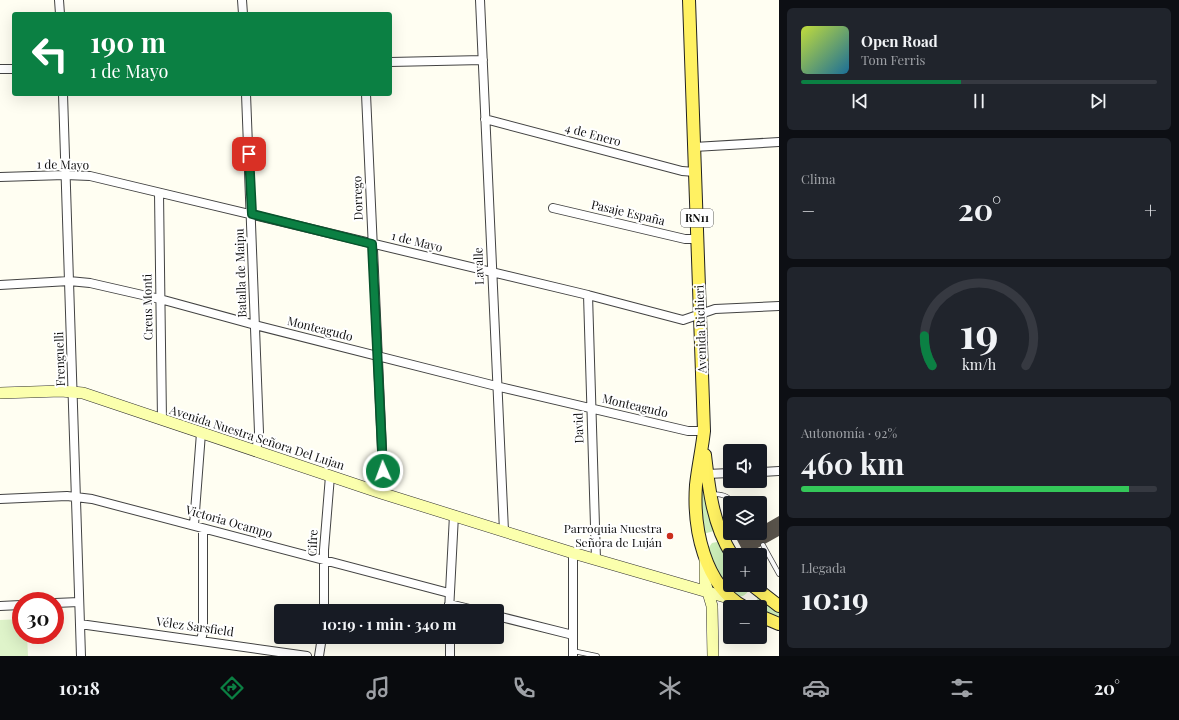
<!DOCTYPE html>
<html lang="es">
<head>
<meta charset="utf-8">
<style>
	:root { --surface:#171b24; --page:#20242c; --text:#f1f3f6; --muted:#9ea1a6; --line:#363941; --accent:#0b8043 }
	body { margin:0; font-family:"Playfair Display",serif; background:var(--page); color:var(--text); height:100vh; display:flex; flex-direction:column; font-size:15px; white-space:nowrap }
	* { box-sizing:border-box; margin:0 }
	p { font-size:13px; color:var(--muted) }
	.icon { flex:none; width:22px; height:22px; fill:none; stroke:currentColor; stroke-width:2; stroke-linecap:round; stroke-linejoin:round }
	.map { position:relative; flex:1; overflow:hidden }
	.sheet { display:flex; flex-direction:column; gap:8px; padding:8px; background:#0d0f14; width:400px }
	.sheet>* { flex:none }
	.guide { position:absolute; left:12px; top:12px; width:380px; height:84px; border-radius:4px; box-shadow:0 4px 16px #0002; background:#0b8043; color:#fff; overflow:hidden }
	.tools { position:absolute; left:723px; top:444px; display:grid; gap:8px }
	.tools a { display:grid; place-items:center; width:44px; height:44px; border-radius:4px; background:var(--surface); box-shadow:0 4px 16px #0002; font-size:20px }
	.speed { position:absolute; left:12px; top:592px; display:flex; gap:8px; font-size:20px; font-weight:700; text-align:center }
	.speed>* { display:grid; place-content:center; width:52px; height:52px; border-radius:50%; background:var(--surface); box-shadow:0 4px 16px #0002; line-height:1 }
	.speed .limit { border:6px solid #d22; background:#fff; color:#111 }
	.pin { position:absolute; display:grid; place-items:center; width:34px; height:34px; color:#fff; margin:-17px; border-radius:8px; box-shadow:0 2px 6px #0006 }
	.me { position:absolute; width:44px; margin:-22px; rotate:358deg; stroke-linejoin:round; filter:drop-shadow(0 0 3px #0008) }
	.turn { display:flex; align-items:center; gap:14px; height:84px; padding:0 12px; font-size:18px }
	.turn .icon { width:52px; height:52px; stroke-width:2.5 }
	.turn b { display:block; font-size:28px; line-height:34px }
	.big { font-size:30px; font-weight:700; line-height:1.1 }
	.sheet .tile { flex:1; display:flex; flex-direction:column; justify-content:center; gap:6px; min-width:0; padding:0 14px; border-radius:6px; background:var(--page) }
	.sheet .dial { align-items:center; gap:0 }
	.dial svg { height:104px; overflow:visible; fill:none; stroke:var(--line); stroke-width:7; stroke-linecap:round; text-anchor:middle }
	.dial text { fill:var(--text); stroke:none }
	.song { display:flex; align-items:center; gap:12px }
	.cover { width:48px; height:48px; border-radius:6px; background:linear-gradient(135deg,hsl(70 70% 55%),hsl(200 70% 35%)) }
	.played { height:4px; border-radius:2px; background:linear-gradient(90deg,var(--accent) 45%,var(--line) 45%) }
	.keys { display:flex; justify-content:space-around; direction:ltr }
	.heat { display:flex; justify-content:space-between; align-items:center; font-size:22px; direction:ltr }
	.charge { height:6px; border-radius:3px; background:linear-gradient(90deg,#34c759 92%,var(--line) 0) }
	.trip { position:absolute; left:274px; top:604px; width:230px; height:40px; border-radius:4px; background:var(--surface); box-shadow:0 4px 16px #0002; font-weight:700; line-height:40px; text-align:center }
	.tabs { display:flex; height:64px; justify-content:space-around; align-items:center; background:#090b0e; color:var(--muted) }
	.tabs .icon { width:28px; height:28px }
	.tabs .active { color:var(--accent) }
	.tabs b { font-size:18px; color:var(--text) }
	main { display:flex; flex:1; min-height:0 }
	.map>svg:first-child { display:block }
	.green { fill:#cbedb8 }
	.pitch { fill:#dff4ca }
	.building { fill:#59534b }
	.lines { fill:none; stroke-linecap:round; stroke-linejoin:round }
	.lane-casing { stroke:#434343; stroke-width:5.5 }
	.street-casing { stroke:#434343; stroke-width:10 }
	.secondary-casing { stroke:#323232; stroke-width:12 }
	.primary-casing { stroke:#212121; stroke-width:14 }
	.lane { stroke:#fff; stroke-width:4 }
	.street { stroke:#fff; stroke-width:8 }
	.secondary { stroke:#fbffad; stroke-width:11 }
	.primary { stroke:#fff162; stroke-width:12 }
	.route-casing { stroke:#07532c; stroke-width:10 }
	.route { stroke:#0b8043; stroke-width:7 }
	.poi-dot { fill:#cb2e1c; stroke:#fff; stroke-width:1.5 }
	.labels { text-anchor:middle; stroke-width:4; stroke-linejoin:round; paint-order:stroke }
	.shield { fill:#fff; stroke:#585858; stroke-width:1 }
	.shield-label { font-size:11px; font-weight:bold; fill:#101010 }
	.street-label { font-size:12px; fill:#101010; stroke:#fff }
	.poi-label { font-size:12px; fill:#101010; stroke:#fff; text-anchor:end }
</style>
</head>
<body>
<main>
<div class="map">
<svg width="779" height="656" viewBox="0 0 779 656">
	<rect width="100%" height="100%" fill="#fffef2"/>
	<!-- green -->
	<path class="green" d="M701,473l13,58 -11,3 -3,-18z
		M717,542c16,7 13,28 13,43h18c2,7 -3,11 -9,12l-19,-18 -13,-29 5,-7z
		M759,595l20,16v8l-19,-8v-4l-10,-1 6,-5z"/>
	<!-- pitch -->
	<path class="pitch" d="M21,619v16h6l1,21h-28v-36z"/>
	<!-- building -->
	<path class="building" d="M779,516v20l-34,19 -8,-15 13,-7h10v-6z"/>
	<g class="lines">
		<defs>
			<path id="lane" d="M711,494c10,0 16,1 23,9
				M763,545l16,29
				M573,651l24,5"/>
			<path id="street" d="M59,0l1,14
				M242,0l1,14
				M480,0l24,531
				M390,62l93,-2
				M0,69h14
				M63,94l18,562
				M246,94l13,338 -3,20
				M366,94l17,377 -2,22
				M485,119l197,52 13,1
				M694,147l85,-5
				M0,177l65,-2 25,1 498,119 95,25 32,-11 64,-3
				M159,193l3,227
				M553,208l132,31h12
				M0,285l69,-4 21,2 70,16 95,26 241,61 192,45h16
				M588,295l8,264
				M760,472l19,-1
				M707,474l23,-1
				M0,499l67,-3 25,3 357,94
				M194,525l7,-92
				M55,603l24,-1
				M449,604l29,7
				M0,606l21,-1
				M324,611v-61l6,-74
				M449,611l5,-96
				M497,616l76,19
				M80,624l227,32
				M450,637v19
				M201,640l2,-8v-103
				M319,656l3,-19
				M573,656v-103"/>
			<path id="secondary" d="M0,393l61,-2 22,2 298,100 192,60 159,46
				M705,558v24l7,24 1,50"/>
			<path id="primary" d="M689,0l15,431c-2,18 -6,36 -8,54 -3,43 8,100 48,122
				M705,455c4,35 8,70 27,100
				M752,585l27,21
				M760,616l19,8"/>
		</defs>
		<!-- lane casing -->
		<use href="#lane" class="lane-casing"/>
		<!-- street casing -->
		<use href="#street" class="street-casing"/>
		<!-- secondary casing -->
		<use href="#secondary" class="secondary-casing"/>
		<!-- primary casing -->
		<use href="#primary" class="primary-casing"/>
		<!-- lane -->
		<use href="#lane" class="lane"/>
		<!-- street -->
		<use href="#street" class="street"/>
		<!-- secondary -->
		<use href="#secondary" class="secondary"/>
		<!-- primary -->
		<use href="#primary" class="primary"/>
	</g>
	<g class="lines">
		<defs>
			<path id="route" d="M249,154l3,60 120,30 11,227"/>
		</defs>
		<!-- route casing -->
		<use href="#route" class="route-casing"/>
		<!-- route -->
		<use href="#route" class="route"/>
	</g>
	<!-- markers -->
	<circle class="poi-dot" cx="670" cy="536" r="4"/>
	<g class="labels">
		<!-- shield labels -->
		<rect class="shield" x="681" y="209" width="32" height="18" rx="3"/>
		<g class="shield-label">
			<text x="697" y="222">RN11</text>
		</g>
		<!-- street labels -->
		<g class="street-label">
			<text transform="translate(593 135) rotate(15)" y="4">4 de Enero</text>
			<text transform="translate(63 165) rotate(1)" y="4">1 de Mayo</text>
			<text transform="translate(358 198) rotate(-92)" y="4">Dorrego</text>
			<text transform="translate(628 213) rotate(13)" y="4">Pasaje España</text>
			<text transform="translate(417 242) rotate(14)" y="4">1 de Mayo</text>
			<text transform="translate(479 266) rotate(-92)" y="4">Lavalle</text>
			<text transform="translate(241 273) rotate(-92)" y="4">Batalla de Maipu</text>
			<text transform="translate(148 307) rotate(-91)" y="4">Creus Monti</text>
			<text transform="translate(320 329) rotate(14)" y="4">Monteagudo</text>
			<text transform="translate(701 329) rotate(-92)" y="4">Avenida Richieri</text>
			<text transform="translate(60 359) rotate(-92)" y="4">Frenguelli</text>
			<text transform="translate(635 406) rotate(13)" y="4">Monteagudo</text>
			<text transform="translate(579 428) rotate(-92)" y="4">David</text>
			<text transform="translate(257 438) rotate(18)" y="4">Avenida Nuestra Señora Del Lujan</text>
			<text transform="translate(229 522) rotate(16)" y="4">Victoria Ocampo</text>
			<text transform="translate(313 543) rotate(-88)" y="4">Cifre</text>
			<text transform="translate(195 627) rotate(8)" y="4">Vélez Sarsfield</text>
		</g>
		<!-- poi labels -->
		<g class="poi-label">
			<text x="662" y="533">Parroquia Nuestra<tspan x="662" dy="14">Señora de Luján</tspan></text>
		</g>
	</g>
</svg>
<div class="tools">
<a><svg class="icon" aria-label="sound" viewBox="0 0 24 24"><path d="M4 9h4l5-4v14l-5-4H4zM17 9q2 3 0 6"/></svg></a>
<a><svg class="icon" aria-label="layers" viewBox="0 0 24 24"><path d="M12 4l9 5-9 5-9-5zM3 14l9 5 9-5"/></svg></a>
<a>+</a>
<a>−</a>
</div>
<div class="speed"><div class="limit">30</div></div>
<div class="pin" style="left:249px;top:154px;background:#d93025"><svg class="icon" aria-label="arrive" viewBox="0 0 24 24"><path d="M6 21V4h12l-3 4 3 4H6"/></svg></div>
<svg class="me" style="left:383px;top:471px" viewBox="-20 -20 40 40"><circle r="17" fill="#0b8043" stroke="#fff" stroke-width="3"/><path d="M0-11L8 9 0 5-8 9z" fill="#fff"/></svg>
<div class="trip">10:19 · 1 min · 340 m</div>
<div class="guide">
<div class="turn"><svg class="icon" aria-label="left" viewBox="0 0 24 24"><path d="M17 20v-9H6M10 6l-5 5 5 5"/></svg><div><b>190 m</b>1 de Mayo</div></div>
</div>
</div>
<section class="sheet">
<div class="tile">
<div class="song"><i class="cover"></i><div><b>Open Road</b><p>Tom Ferris</p></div></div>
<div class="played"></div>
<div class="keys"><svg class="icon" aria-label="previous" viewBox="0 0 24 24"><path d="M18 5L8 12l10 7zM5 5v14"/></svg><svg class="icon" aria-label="pause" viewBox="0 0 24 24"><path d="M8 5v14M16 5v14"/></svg><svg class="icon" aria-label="next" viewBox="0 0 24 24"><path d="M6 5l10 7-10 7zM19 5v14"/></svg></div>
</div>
<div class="tile"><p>Clima</p>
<div class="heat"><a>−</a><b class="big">20°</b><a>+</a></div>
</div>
<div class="tile dial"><svg viewBox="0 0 100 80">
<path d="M14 69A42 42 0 1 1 86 69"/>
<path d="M14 69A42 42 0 0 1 8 46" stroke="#0b8043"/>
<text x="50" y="56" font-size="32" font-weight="700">19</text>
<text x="50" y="72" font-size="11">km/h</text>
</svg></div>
<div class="tile"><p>Autonomía · 92%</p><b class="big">460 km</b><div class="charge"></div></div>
<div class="tile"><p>Llegada</p><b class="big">10:19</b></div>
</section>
</main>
<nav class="tabs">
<b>10:18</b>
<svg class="icon active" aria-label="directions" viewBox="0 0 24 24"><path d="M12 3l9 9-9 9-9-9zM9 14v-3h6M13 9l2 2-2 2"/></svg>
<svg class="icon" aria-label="music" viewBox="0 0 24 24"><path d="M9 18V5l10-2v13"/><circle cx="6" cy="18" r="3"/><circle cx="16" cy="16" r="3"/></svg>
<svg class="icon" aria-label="phone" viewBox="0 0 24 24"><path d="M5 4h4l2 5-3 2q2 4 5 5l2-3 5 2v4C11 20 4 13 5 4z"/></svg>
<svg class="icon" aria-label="climate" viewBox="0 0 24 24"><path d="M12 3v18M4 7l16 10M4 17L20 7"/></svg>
<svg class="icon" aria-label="car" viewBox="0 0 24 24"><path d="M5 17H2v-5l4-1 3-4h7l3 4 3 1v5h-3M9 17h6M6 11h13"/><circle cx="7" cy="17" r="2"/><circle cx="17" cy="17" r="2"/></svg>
<svg class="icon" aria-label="filters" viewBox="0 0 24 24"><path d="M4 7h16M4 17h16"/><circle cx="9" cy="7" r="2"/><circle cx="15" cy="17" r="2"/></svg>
<b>20°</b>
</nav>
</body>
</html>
